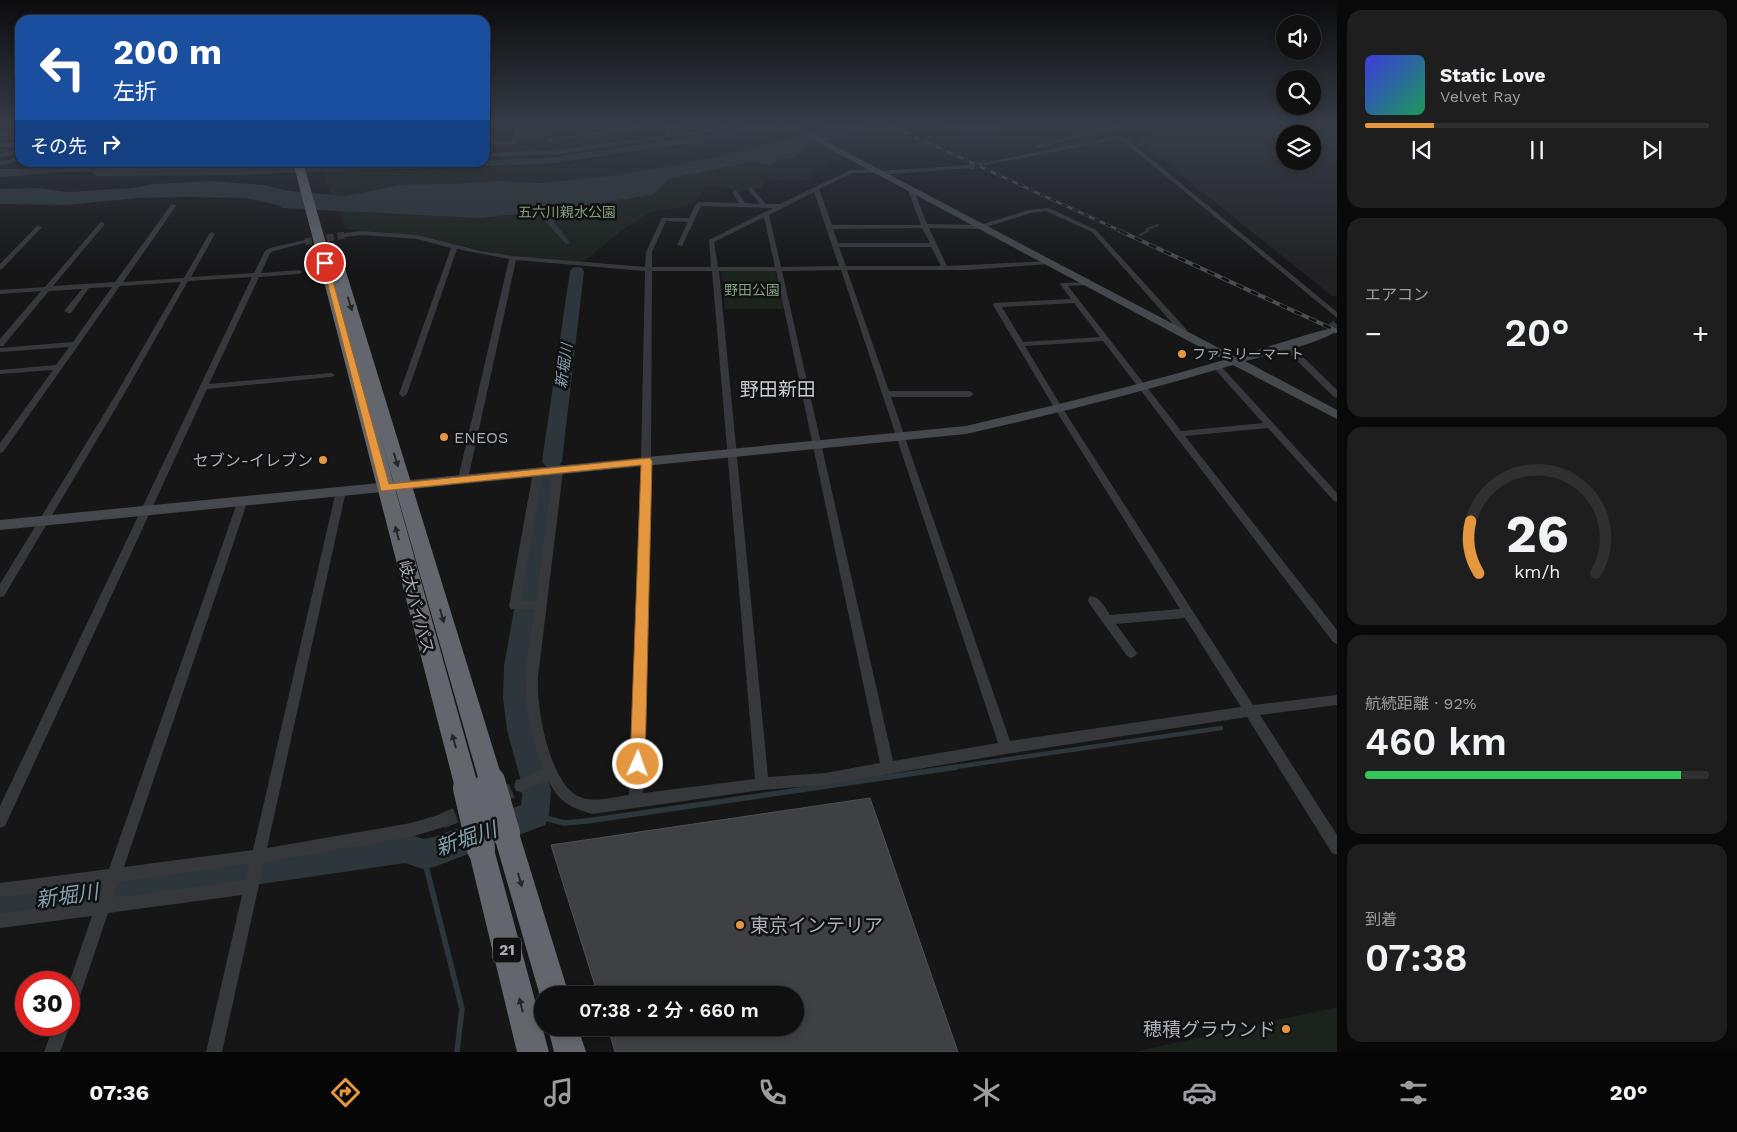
<!DOCTYPE html>
<html lang="ja">
<head>
<meta charset="utf-8">
<style>
	:root { --surface:#101011; --page:#1e1e1f; --text:#f1f3f6; --muted:#9c9d9f; --line:#303031; --accent:#e59740 }
	body { margin:0; font-family:"Work Sans","Noto Sans JP",sans-serif; background:var(--page); color:var(--text); height:100vh; display:flex; flex-direction:column; font-size:19px; white-space:nowrap }
	* { box-sizing:border-box; margin:0 }
	p { font-size:16px; color:var(--muted) }
	.icon { flex:none; width:28px; height:28px; fill:none; stroke:currentColor; stroke-width:2; stroke-linecap:round; stroke-linejoin:round }
	.map { position:relative; flex:1; overflow:hidden }
	.details { display:flex; flex-direction:column; gap:10px; padding:10px; background:#090909; width:400px }
	.details>* { flex:none }
	.hud { position:absolute; left:15px; top:15px; width:475px; height:152px; border-radius:15px; box-shadow:0 2px 8px #0003,0 0 0 1px var(--line); background:#1a4fa0; color:#fff; overflow:hidden }
	.buttons { position:absolute; left:1276px; top:15px; display:grid; gap:10px }
	.buttons a { display:grid; place-items:center; width:45px; height:45px; border-radius:50%; background:var(--surface); box-shadow:0 2px 8px #0003,0 0 0 1px var(--line); font-size:25px }
	.speed { position:absolute; left:15px; top:971px; display:flex; gap:10px; font-size:25px; font-weight:700; text-align:center }
	.speed>* { display:grid; place-content:center; width:65px; height:65px; border-radius:50%; background:var(--surface); box-shadow:0 2px 8px #0003,0 0 0 1px var(--line); line-height:1 }
	.speed .limit { border:8px solid #d22; background:#fff; color:#111 }
	.pin { position:absolute; display:grid; place-items:center; width:42px; height:42px; color:#fff; margin:-21px; border:2px solid #fff; border-radius:50%; box-shadow:0 1px 5px #0007 }
	.me { position:absolute; width:55px; margin:-28px; rotate:2deg; stroke-linejoin:round; filter:drop-shadow(0 0 4px #0008) }
	.turn { display:flex; align-items:center; gap:18px; height:105px; padding:0 15px; font-size:22px }
	.turn .icon { width:65px; height:65px; stroke-width:2.5 }
	.turn b { display:block; font-size:35px; line-height:42px }
	.then { display:flex; align-items:center; height:48px; padding:0 15px; background:#0003; gap:10px; font-size:19px }
	.big { font-size:38px; font-weight:600; line-height:1.1 }
	.details .tile { flex:1; display:flex; flex-direction:column; justify-content:center; gap:8px; min-width:0; padding:0 18px; border-radius:15px; background:var(--page) }
	.details .dial { align-items:center; gap:0 }
	.dial svg { height:130px; overflow:visible; fill:none; stroke:var(--line); stroke-width:7; stroke-linecap:round; text-anchor:middle }
	.dial text { fill:var(--text); stroke:none }
	.song { display:flex; align-items:center; gap:15px }
	.cover { width:60px; height:60px; border-radius:8px; background:linear-gradient(135deg,hsl(240 70% 55%),hsl(150 70% 35%)) }
	.played { height:5px; border-radius:2px; background:linear-gradient(90deg,var(--accent) 20%,var(--line) 20%) }
	.keys { display:flex; justify-content:space-around; direction:ltr }
	.heat { display:flex; justify-content:space-between; align-items:center; font-size:28px; direction:ltr }
	.charge { height:8px; border-radius:4px; background:linear-gradient(90deg,#34c759 92%,var(--line) 0) }
	.trip { position:absolute; left:534px; top:986px; width:270px; height:50px; border-radius:25px; background:var(--surface); box-shadow:0 2px 8px #0003,0 0 0 1px var(--line); font-weight:600; line-height:50px; text-align:center }
	.tab-bar { display:flex; height:80px; justify-content:space-around; align-items:center; background:#060607; color:var(--muted) }
	.tab-bar .icon { width:35px; height:35px }
	.tab-bar .on { color:var(--accent) }
	.tab-bar b { font-size:22px; color:var(--text) }
	main { display:flex; flex:1; min-height:0 }
	.map>svg:first-child { display:block }
	.built { fill:#222224; fill-rule:evenodd }
	.green { fill:#1c221c }
	.water { fill:#2d363a }
	.lines { fill:none; stroke-linecap:round; stroke-linejoin:round }
	.stream-far3 { stroke:#2d363a; stroke-width:2 }
	.stream-far2 { stroke:#2d363a; stroke-width:2.5 }
	.stream-far1 { stroke:#2d363a; stroke-width:4.5 }
	.stream { stroke:#2d363a; stroke-width:5.5 }
	.river { fill:#2d363a; fill-rule:evenodd }
	.building { fill:#3f4043; stroke:#4f5155 }
	.street-tunnel-far2 { stroke:#333537; stroke-width:5.5; stroke-dasharray:5.5 2.5; stroke-linecap:butt }
	.street-tunnel-far1 { stroke:#333537; stroke-width:7; stroke-dasharray:7 4; stroke-linecap:butt }
	.street-tunnel { stroke:#333537; stroke-width:15; stroke-dasharray:15 8; stroke-linecap:butt }
	.secondary-tunnel { stroke:#333537; stroke-width:11; stroke-dasharray:11 5.5; stroke-linecap:butt }
	.street { fill:#37383c; fill-rule:evenodd }
	.secondary { fill:#45484c; fill-rule:evenodd }
	.highway { fill:#63676d; fill-rule:evenodd }
	.rail-far1-casing { stroke:#4a4d51; stroke-width:3 }
	.rail-casing { stroke:#4a4d51; stroke-width:4 }
	.rail-far1 { stroke:#111112; stroke-width:2; stroke-dasharray:6; stroke-linecap:butt }
	.rail { stroke:#111112; stroke-width:2.5; stroke-dasharray:8; stroke-linecap:butt }
	.highway-bridge { stroke:#63676d; stroke-width:28 }
	.oneway { fill:#262629 }
	.route { fill:#e59740; stroke:#95622a }
	.poi-dot { fill:#e59740; stroke:#111112; stroke-width:2 }
	.labels { text-anchor:middle; stroke-width:5; stroke-linejoin:round; paint-order:stroke }
	.far-park-label { font-size:14px; fill:#83a081; stroke:#111112 }
	.far-poi-label { font-size:14px; fill:#a8afb6; stroke:#111112; text-anchor:start }
	.far-water-label { font-size:15px; font-style:italic; fill:#82a0af; stroke:#111112 }
	.shield { fill:#111112; stroke:#7b8085; stroke-width:1 }
	.shield-label { font-size:15px; font-weight:bold; fill:#a8afb6 }
	.poi-label { font-size:16px; fill:#a8afb6; stroke:#111112; text-anchor:start }
	.street-label { font-size:16px; fill:#a8afb6; stroke:#111112 }
	.quarter-label { font-size:19px; fill:#c9cdd3; stroke:#111112 }
	.near-poi-label { font-size:19px; fill:#a8afb6; stroke:#111112; text-anchor:start }
	.near-water-label { font-size:21px; font-style:italic; fill:#82a0af; stroke:#111112 }
</style>
</head>
<body>
<main>
<div class="map">
<svg width="1337" height="1052" viewBox="0 0 1337 1052">
	<rect width="100%" height="100%" fill="#161617"/>
	<!-- built -->
	<path class="built" d="M1231,124h106v172h-5l-195,-156 18,-7 87,-2zM1285,134h27v27h-27z"/>
	<!-- green -->
	<path class="green" d="M750,124h126l36,17 -18,4 -37,-4 -8,4 -4,9 -37,20 6,3c-15,6 -30,4 -46,2l-7,9 -24,5c-10,-7 -20,-7 -31,-6l-13,17 -44,9 -27,17 -39,32 -81,-7 -84,-20 -72,-6 -24,-56 238,-9 166,-25z
		M721,271h54l9,38h-59z
		M1337,1007v45h-203z"/>
	<!-- water -->
	<path class="water" d="M835,124h37l-9,2 -5,5 -19,7 -34,9 -9,10 -18,3 -9,5 -18,-3 -83,17 -8,10 -8,6 -106,16 24,32 -4,1 -29,-32 -58,6 -197,-10 -4,-3 -33,-7 -58,-1 -49,1 -71,7 -67,-1v-15l39,-1 28,4 65,-4 22,-4 57,-3 53,4 26,6 56,5 54,-11 47,-1 53,-3 42,2 85,-9 101,-19 71,-20 24,-4 -4,-2z
		M935,124h67l-9,8h-27z"/>
	<g class="lines">
		<!-- stream-far3 -->
		<path class="stream-far3" d="M675,124v13
			M1147,232v-3l11,-4"/>
		<!-- stream-far2 -->
		<path class="stream-far2" d="M1140,235l8,-4"/>
		<!-- stream-far1 -->
		<path class="stream-far1" d="M948,768l273,-40"/>
		<!-- stream -->
		<path class="stream" d="M535,815l29,8 23,-2 370,-54
			M423,854l39,155 -5,43"/>
		<!-- river -->
		<path class="river" d="M758,124h20l-5,3 -60,13 -166,24 -314,11 -136,1 -6,-4 6,-4 388,-6v-2l62,-2 166,-24z
			M25,162h93l1,2 -6,3 -84,1 -6,-3z
			M44,168l6,4 -2,2 -48,3v-8z
			M577,267l5,1 2,3 -22,190 -3,5 -7,2 -7,-2 -3,-5 28,-190 2,-3z
			M547,473l7,2 3,5 -27,186 -1,32 4,32 18,59 -2,26 -4,10 -111,42 -11,2 -18,-6 -405,59v-32l405,-57 18,6 11,-2 87,-32 2,-16 -16,-59 -4,-32 1,-32 33,-186 3,-5z"/>
	</g>
	<!-- building -->
	<path class="building" d="M870,798l88,254h-343l-7,-24h187v-33h-197l-47,-150z"/>
	<g class="lines">
		<!-- street-tunnel-far2 -->
		<path class="street-tunnel-far2" d="M969,167l17,-4"/>
		<!-- street-tunnel-far1 -->
		<path class="street-tunnel-far1" d="M305,242l40,-7"/>
		<!-- street-tunnel -->
		<path class="street-tunnel" d="M498,797l23,-11
			M442,821l29,-12"/>
		<!-- secondary-tunnel -->
		<path class="secondary-tunnel" d="M1331,330l6,-5"/>
		<!-- street -->
		<path class="street" d="M517,124h4l-1,6 30,-1 3,2 -3,2h-31l-1,9 -3,2 -30,1v-4h28z
			M667,124h4l1,10 -6,4 -107,16 -74,3v-4l74,-3 106,-15 1,-2z
			M678,124h4l1,9 25,-4v-5h4v4l22,-4h11l-64,13 -3,-2z
			M1122,124h9l-94,24 -3,-2z
			M638,126l2,2 -91,14 -3,-2z
			M20,131v4l-20,1v-4z
			M1122,135l215,177v6l-216,-179 -135,26 -3,-2z
			M0,143h20v4h-20z
			M20,150v4l-20,3v-4z
			M20,155v4l-8,4 -12,2v-4l9,-1z
			M969,165l3,2 -1,1 -93,7 -3,-2 3,-2z
			M232,167l2,1v2l-234,3v-4z
			M850,170l23,-1 3,2 -3,2h-20l-34,16 13,36h89l-13,-35 3,-2 3,2 13,34 53,1 48,-15 21,-2 47,22 91,100 -4,2h-3l-88,-100 -46,-21 -15,2 -51,16 -51,-1 18,38 101,-5 3,2 -1,1 -81,6h-122l42,121h81l4,3 -4,3h-79l119,344 231,-34 -56,-89 -69,6 21,29 -2,3 -4,2 -4,-2 -38,-53 -1,-3 1,-3c10,-3 16,11 21,18l70,-6 -125,-200 -62,-104 1,-2 77,-4 -11,-15 1,-1 26,-1 1,1 -3,2 -17,1 113,145 82,-8 -51,-57 1,-2h6l118,129v9l-3,-1 -66,-73 -83,8 152,194v14l-4,-2 -230,-301 -78,5 38,63 190,296 84,-10v10l-77,10 77,120v20l-5,-2 -85,-136 -241,37 -181,31 -63,5 -170,24c-23,-7 -33,-12 -44,-34l-27,12 -5,-1 -2,-5 2,-5 27,-12c-9,-25 -17,-52 -17,-79 -1,-27 5,-54 9,-80l-24,-1 -2,-3 24,-134 5,-3 5,3 -22,129h15l17,-130 5,-3 5,3 -25,206c-2,28 11,108 42,120 15,6 33,0 49,-2l12,-334 4,-190 -129,-11 -48,219 -5,3 -5,-3 51,-220 -52,-10 -50,145 -4,3 -4,-3 52,-146 -34,-9 -55,-4 -17,2 -3,-2 3,-2 17,-2 55,4 64,16 32,5 132,11 1,-15 16,-34h27l7,-14 3,-2 40,1 -7,-11 3,-2 2,1 8,12 15,1 -12,-15 3,-2 15,17h14zM814,192l25,74 -58,1 -12,-52zM701,206l72,2 -64,32 2,27h-59v-15l14,-31 22,1 -11,23 5,1zM764,217l11,50h-57l-4,-25zM922,228l8,15h-92l-5,-14zM839,247h92l10,19h-95zM841,270l157,473 -105,18 -111,-490zM652,271h60l43,508 -112,14 8,-332zM719,271h57l104,492 -55,10 -57,4zM1074,303l26,34 -77,5 -21,-35z
			M173,204l3,2 -53,76 61,-4 25,-44 3,-2 3,2 -24,43 63,-4 11,-22 5,-3 35,-8 3,2 -34,9 -4,2 -9,20 38,-3 3,2 -3,2 -40,3 -50,107 122,-11 4,2 -4,2 -124,12 -202,437 -5,2v-22l252,-529 -64,4 -65,115 -119,200 -4,1v-13l115,-188 66,-114 -61,4 -117,166 -3,1v-10l53,-73 -53,4v-4l56,-5 13,-18 -69,5v-4l73,-6 39,-55 -23,1 -18,25h-3l-4,-2 18,-22 -33,2 -46,55h-3v-7l41,-48 -41,3v-4l45,-3 55,-64 2,-1 3,2 -1,1 -51,61 62,-4 56,-77z
			M37,226l5,1 -40,42 -2,1v-6z
			M1283,343h6l48,47v8l-3,-1 -51,-50z
			M341,488l5,3 -79,357 144,-25 31,-9 5,2 2,5 -2,5 -36,11 -147,25 -42,190h-16l36,-157 -134,18 -31,92 -2,6 -6,2v-30l23,-67 -92,12v-14l98,-14 6,-16 -104,13v-14l109,-14 129,-369 5,-3 5,3 -124,367 129,-17 83,-359zM249,864l-3,16 -133,18 6,-16z
			M69,1022l1,3 -10,27h-16l10,-27h15z"/>
		<!-- secondary -->
		<path class="secondary" d="M783,124h10l443,233c13,-4 94,-31 99,-29l2,2c-11,12 -73,26 -92,31l92,49v9l-104,-54c-88,26 -177,49 -267,69l-966,96v-10l966,-94c87,-20 173,-41 258,-66z"/>
		<!-- highway -->
		<path class="highway" d="M293,162h10l28,99 6,-3 6,4 160,519 -3,8 -9,4 -9,-4 -3,-8 -102,-357 102,364 -3,9 -9,3 -9,-3 -3,-9z
			M506,820l9,4 4,9 50,162h-27v8l-49,-170 4,-9z
			M481,836l9,4 4,9 55,203h-32l-49,-203 4,-9z
			M548,1028h30l8,24h-32z"/>
		<defs>
			<path id="rail-far1" d="M887,124l236,108"/>
			<path id="rail" d="M1120,231l217,100"/>
		</defs>
		<!-- rail-far1 casing -->
		<use href="#rail-far1" class="rail-far1-casing"/>
		<!-- rail casing -->
		<use href="#rail" class="rail-casing"/>
		<!-- rail-far1 -->
		<use href="#rail-far1" class="rail-far1"/>
		<!-- rail -->
		<use href="#rail" class="rail"/>
		<!-- highway-bridge -->
		<path class="highway-bridge" d="M491,781l15,52
			M467,788l14,61"/>
	</g>
	<!-- one-way arrows -->
	<defs><path id="oneway-solid" d="M-6-.8H1V-3.2L6.5 0L1 3.2V.8H-6Z" transform="scale(1.25)"/></defs>
	<g class="oneway">
		<use href="#oneway-solid" transform="translate(350 304) rotate(73)"/>
		<use href="#oneway-solid" transform="translate(396 460) rotate(73)"/>
		<use href="#oneway-solid" transform="translate(397 533) rotate(-105)"/>
		<use href="#oneway-solid" transform="translate(442 616) rotate(74)"/>
		<use href="#oneway-solid" transform="translate(454 741) rotate(-105)"/>
		<use href="#oneway-solid" transform="translate(520 880) rotate(74)"/>
		<use href="#oneway-solid" transform="translate(521 1005) rotate(-104)"/>
	</g>
	<!-- sky -->
	<linearGradient id="sky" x2="0" y2="1"><stop stop-color="#0c0c0d"/><stop offset="0.46" stop-color="#363c47"/><stop offset="1" stop-color="#363c47" stop-opacity="0"/></linearGradient>
	<rect width="1337" height="271" fill="url(#sky)"/>
	<!-- route -->
	<path class="route" d="M322,262l6,1 61,221 261,-26 2,3 -7,303 -2,5 -5,2 -6,-2 -2,-5 11,-299 -260,26z"/>
	<!-- markers -->
	<g class="poi-dot">
		<circle cx="1182" cy="354" r="5"/>
		<circle cx="444" cy="437" r="5"/>
		<circle cx="323" cy="460" r="5"/>
		<circle cx="740" cy="925" r="5"/>
		<circle cx="1286" cy="1029" r="5"/>
	</g>
	<g class="labels">
		<!-- far-park labels -->
		<g class="far-park-label">
			<text x="567" y="217">五六川親水公園</text>
			<text x="752" y="295">野田公園</text>
		</g>
		<!-- far-poi labels -->
		<g class="far-poi-label">
			<text x="1192" y="359">ファミリーマート</text>
		</g>
		<!-- far-water labels -->
		<g class="far-water-label">
			<text transform="translate(564 366) rotate(-82)" y="5">新堀川</text>
		</g>
		<!-- shield labels -->
		<rect class="shield" x="493" y="937.5" width="28" height="25" rx="4"/>
		<g class="shield-label">
			<text x="507" y="955">21</text>
		</g>
		<!-- poi labels -->
		<g class="poi-label">
			<text x="454" y="443">ENEOS</text>
			<text x="313" y="466" text-anchor="end">セブン-イレブン</text>
		</g>
		<!-- street labels -->
		<g class="street-label">
			<text transform="translate(417 607) rotate(75)" y="6">岐大バイパス</text>
		</g>
		<!-- quarter labels -->
		<g class="quarter-label">
			<text x="778" y="396">野田新田</text>
		</g>
		<!-- near-poi labels -->
		<g class="near-poi-label">
			<text x="750" y="932">東京インテリア</text>
			<text x="1276" y="1036" text-anchor="end">穂積グラウンド</text>
		</g>
		<!-- near-water labels -->
		<g class="near-water-label">
			<text transform="translate(466 839) rotate(-19)" y="7">新堀川</text>
			<text transform="translate(67 896) rotate(-8)" y="7">新堀川</text>
		</g>
	</g>
</svg>
<div class="buttons">
<a><svg class="icon" aria-label="sound" viewBox="0 0 24 24"><path d="M4 9h4l5-4v14l-5-4H4zM17 9q2 3 0 6"/></svg></a>
<a><svg class="icon" aria-label="search" viewBox="0 0 24 24"><circle cx="10" cy="10" r="6"/><path d="M15 15l6 6"/></svg></a>
<a><svg class="icon" aria-label="layers" viewBox="0 0 24 24"><path d="M12 4l9 5-9 5-9-5zM3 14l9 5 9-5"/></svg></a>
</div>
<div class="speed"><div class="limit">30</div></div>
<div class="pin" style="left:325px;top:263px;background:#d93025"><svg class="icon" aria-label="arrive" viewBox="0 0 24 24"><path d="M6 21V4h12l-3 4 3 4H6"/></svg></div>
<svg class="me" style="left:638px;top:764px" viewBox="-20 -20 40 40"><circle r="17" fill="#e59740" stroke="#fff" stroke-width="3"/><path d="M0-11L8 9 0 5-8 9z" fill="#fff"/></svg>
<div class="trip">07:38 · 2 分 · 660 m</div>
<div class="hud">
<div class="turn"><svg class="icon" aria-label="left" viewBox="0 0 24 24"><path d="M17 20v-9H6M10 6l-5 5 5 5"/></svg><div><b>200 m</b>左折</div></div>
<div class="then">その先<svg class="icon" aria-label="right" viewBox="0 0 24 24"><path d="M7 20v-9h11M14 6l5 5-5 5"/></svg></div>
</div>
</div>
<section class="details">
<div class="tile">
<div class="song"><i class="cover"></i><div><b>Static Love</b><p>Velvet Ray</p></div></div>
<div class="played"></div>
<div class="keys"><svg class="icon" aria-label="previous" viewBox="0 0 24 24"><path d="M18 5L8 12l10 7zM5 5v14"/></svg><svg class="icon" aria-label="pause" viewBox="0 0 24 24"><path d="M8 5v14M16 5v14"/></svg><svg class="icon" aria-label="next" viewBox="0 0 24 24"><path d="M6 5l10 7-10 7zM19 5v14"/></svg></div>
</div>
<div class="tile"><p>エアコン</p>
<div class="heat"><a>−</a><b class="big">20°</b><a>+</a></div>
</div>
<div class="tile dial"><svg viewBox="0 0 100 80">
<path d="M14 69A42 42 0 1 1 86 69"/>
<path d="M14 69A42 42 0 0 1 9 37" stroke="#e59740"/>
<text x="50" y="56" font-size="32" font-weight="700">26</text>
<text x="50" y="72" font-size="11">km/h</text>
</svg></div>
<div class="tile"><p>航続距離 · 92%</p><b class="big">460 km</b><div class="charge"></div></div>
<div class="tile"><p>到着</p><b class="big">07:38</b></div>
</section>
</main>
<nav class="tab-bar">
<b>07:36</b>
<svg class="icon on" aria-label="directions" viewBox="0 0 24 24"><path d="M12 3l9 9-9 9-9-9zM9 14v-3h6M13 9l2 2-2 2"/></svg>
<svg class="icon" aria-label="music" viewBox="0 0 24 24"><path d="M9 18V5l10-2v13"/><circle cx="6" cy="18" r="3"/><circle cx="16" cy="16" r="3"/></svg>
<svg class="icon" aria-label="phone" viewBox="0 0 24 24"><path d="M5 4h4l2 5-3 2q2 4 5 5l2-3 5 2v4C11 20 4 13 5 4z"/></svg>
<svg class="icon" aria-label="climate" viewBox="0 0 24 24"><path d="M12 3v18M4 7l16 10M4 17L20 7"/></svg>
<svg class="icon" aria-label="car" viewBox="0 0 24 24"><path d="M5 17H2v-5l4-1 3-4h7l3 4 3 1v5h-3M9 17h6M6 11h13"/><circle cx="7" cy="17" r="2"/><circle cx="17" cy="17" r="2"/></svg>
<svg class="icon" aria-label="filters" viewBox="0 0 24 24"><path d="M4 7h16M4 17h16"/><circle cx="9" cy="7" r="2"/><circle cx="15" cy="17" r="2"/></svg>
<b>20°</b>
</nav>
</body>
</html>
